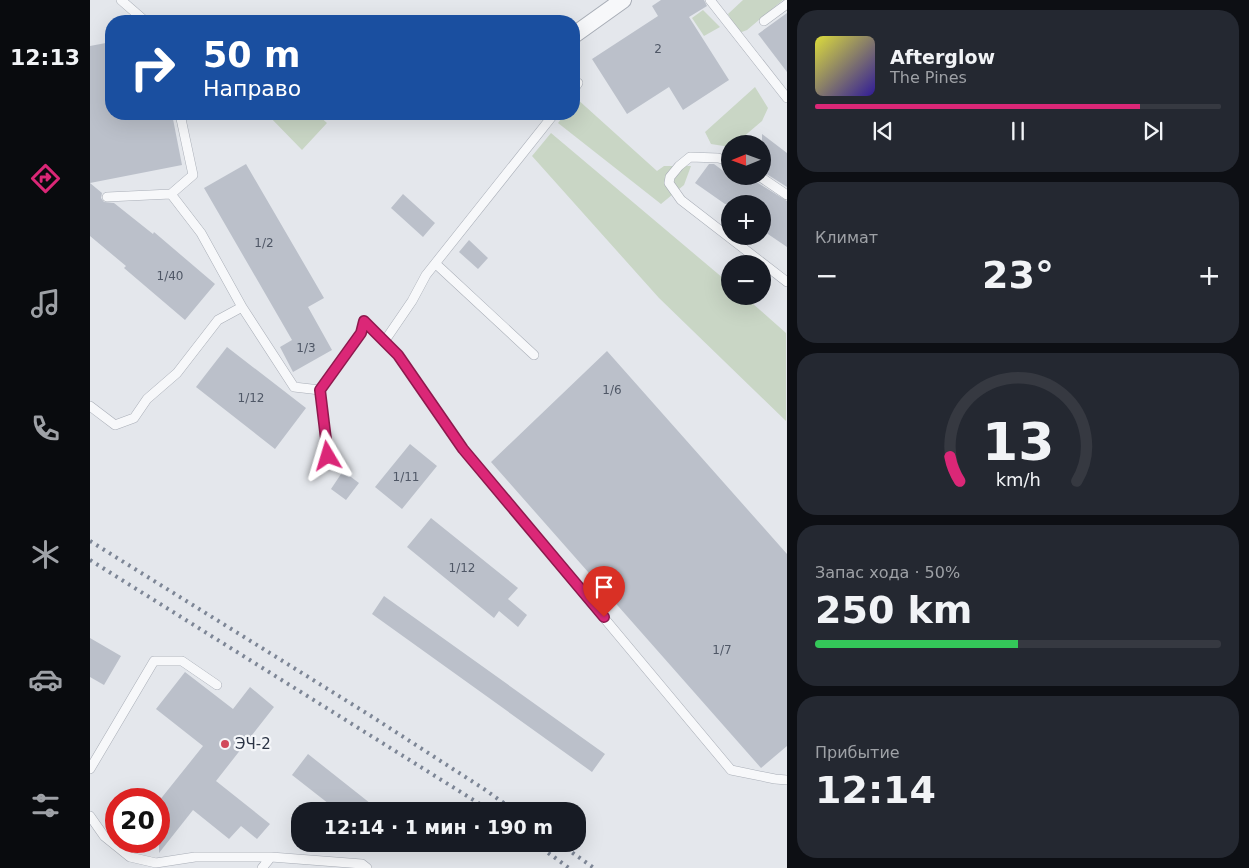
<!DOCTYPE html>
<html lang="ru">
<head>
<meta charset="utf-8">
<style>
	:root { --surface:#171b24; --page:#242831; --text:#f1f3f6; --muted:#9ea1a6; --line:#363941; --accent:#db2777 }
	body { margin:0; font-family:"DejaVu Sans",sans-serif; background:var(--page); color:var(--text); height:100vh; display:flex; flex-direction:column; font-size:19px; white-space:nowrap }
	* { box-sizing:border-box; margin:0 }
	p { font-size:16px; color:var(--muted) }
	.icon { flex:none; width:28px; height:28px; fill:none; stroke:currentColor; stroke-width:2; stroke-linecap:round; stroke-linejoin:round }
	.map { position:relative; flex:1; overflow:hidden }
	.details { display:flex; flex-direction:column; gap:10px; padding:10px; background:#0d0f14; width:462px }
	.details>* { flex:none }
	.guide { position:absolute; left:15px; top:15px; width:475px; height:105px; border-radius:20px; box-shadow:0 5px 20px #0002; background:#1a4fa0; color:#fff; overflow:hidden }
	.needle { width:32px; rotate:269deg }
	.controls { position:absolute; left:631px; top:135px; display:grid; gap:10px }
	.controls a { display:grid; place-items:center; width:50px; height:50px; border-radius:50%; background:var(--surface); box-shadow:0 5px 20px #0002; font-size:25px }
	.speed { position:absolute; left:15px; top:788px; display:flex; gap:10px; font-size:25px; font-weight:700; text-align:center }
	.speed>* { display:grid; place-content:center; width:65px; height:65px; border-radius:50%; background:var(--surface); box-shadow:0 5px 20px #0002; line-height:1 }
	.speed .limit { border:8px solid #d22; background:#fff; color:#111 }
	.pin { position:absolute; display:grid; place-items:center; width:42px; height:42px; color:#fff; margin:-51px -21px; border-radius:50% 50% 50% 0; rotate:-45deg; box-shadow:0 0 5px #0007 }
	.pin .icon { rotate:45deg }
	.me { position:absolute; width:55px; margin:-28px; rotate:353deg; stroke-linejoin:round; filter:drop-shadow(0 0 4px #0008) }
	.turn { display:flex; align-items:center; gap:18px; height:105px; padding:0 15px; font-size:22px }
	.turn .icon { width:65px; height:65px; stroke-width:2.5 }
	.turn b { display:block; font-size:35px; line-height:42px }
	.big { font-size:38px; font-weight:800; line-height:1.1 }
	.details .tile { flex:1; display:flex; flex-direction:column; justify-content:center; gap:8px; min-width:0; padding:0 18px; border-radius:20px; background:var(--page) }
	.details .dial { align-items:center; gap:0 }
	.dial svg { height:130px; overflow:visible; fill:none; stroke:var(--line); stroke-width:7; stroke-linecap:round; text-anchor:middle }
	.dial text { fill:var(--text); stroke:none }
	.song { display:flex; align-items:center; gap:15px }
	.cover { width:60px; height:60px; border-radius:8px; background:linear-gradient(135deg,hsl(60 70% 55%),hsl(250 70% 35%)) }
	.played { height:5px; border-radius:2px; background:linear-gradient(90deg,var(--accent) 80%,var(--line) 80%) }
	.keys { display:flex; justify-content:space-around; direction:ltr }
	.heat { display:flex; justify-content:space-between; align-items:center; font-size:28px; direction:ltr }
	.charge { height:8px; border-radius:4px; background:linear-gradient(90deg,#34c759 50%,var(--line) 0) }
	.trip { position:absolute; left:201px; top:802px; width:295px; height:50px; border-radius:20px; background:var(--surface); box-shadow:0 5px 20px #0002; font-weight:800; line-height:50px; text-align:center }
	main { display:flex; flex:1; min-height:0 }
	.tab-bar { display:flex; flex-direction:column; width:90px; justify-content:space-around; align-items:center; background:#090b0e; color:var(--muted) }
	.tab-bar .icon { width:35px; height:35px }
	.tab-bar .selected { color:var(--accent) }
	.tab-bar b { font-size:22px; color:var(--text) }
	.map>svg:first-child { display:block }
	.green { fill:#c9d6c5 }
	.building { fill:#bbc0ca }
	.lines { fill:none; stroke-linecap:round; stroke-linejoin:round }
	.service-casing { stroke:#a9aeb7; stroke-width:10 }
	.minor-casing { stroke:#a9aeb7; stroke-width:18 }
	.service { stroke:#f7f8fa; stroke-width:9 }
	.minor { stroke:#f7f8fa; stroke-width:16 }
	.rail { stroke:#7d8696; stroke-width:4; stroke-dasharray:2.5 5; stroke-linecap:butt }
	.route-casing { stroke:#8e194d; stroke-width:12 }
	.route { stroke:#db2777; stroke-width:9 }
	.poi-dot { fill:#d1495b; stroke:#f4f6f9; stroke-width:2 }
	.labels { text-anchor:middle; stroke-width:4.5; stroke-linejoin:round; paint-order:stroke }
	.number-label { font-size:12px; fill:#4f5766 }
	.poi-label { font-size:15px; fill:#2b3445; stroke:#f4f6f9; text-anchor:start }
</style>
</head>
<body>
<main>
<nav class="tab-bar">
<b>12:13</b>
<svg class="icon selected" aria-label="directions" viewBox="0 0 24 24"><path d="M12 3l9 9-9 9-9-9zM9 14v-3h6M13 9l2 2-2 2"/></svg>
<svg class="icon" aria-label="music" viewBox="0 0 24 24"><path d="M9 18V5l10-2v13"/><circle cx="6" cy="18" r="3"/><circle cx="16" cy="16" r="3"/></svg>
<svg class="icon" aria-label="phone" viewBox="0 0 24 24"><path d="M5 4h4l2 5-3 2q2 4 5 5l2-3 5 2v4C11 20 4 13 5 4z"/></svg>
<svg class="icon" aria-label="climate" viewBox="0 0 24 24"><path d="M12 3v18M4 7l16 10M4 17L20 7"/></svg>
<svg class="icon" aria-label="car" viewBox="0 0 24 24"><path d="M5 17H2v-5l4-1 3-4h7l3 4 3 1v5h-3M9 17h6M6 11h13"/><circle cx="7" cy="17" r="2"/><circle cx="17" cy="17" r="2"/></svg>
<svg class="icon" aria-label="filters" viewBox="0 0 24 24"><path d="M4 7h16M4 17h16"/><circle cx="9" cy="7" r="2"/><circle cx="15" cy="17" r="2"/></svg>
</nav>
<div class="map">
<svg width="697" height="868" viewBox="0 0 697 868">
	<rect width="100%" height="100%" fill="#e4e7ec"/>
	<!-- green -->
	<path class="green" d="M653,0h40l-36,30 -8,3 -11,-19z
		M613,10l17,17 -16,9 -12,-18z
		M665,87l13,21 -6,13 -27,23h-5v3l-19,-3 -6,-12z
		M486,98l81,73 7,-5h27l-7,19 -23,19 -103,-81 7,-9h9v-13z
		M177,114h50l10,9 -25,27z
		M461,133l179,151v12h14l42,37v88l-127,-123 -127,-142z"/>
	<!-- building -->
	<path class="building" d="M571,0h43l3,6 -18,11 40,63 -46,30 -14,-23 -42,27 -35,-55 66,-43 -6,-10z
		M697,13v59l-29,-38z
		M21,42v72h61l10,51 -92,18 12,10 -1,5 3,4 10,1 39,31 1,-2 61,52 -30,36 -61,-52 2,-2 -36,-30v-190z
		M672,134l25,19v34l-25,-16z
		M156,164l78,134 -16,9 24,43 -39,22 -13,-25 12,-7 -88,-152z
		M619,164h5l16,12h23l2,5 32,20v46l-25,-17v-26h-37l-30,-21z
		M313,194l32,29 -12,14 -32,-29z
		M379,240l19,18 -10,11 -19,-17z
		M137,347l79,61 -31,41 -79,-62z
		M517,351l180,203v192l-26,22 -270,-306z
		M320,444l27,22 -35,43 -27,-22z
		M253,471l16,12 -13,17 -15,-11z
		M341,518l87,70 -10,11 19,16 -9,12 -19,-16 -5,7 -87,-71z
		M294,596l221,158 -13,18 -220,-158z
		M0,638l31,18 -17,29 -14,-8z
		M95,672l48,37 17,-22 24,20 -58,74 54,43 -13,15 -16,-13 -12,13 -36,-29 -34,43v-52l44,-55 -47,-37z
		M218,754l72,57h-42l-46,-36z"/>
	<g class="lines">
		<defs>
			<path id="service" d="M31,0l24,21
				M620,0l77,98
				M674,21l23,-17
				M484,89l4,-6
				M640,161l-12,-3 -28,-1 -11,9 -9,11 -1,6 12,17 106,82
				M669,176l28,19
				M81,194l22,-19 -13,-61
				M17,197l64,-3 30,39 41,74
				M346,264l98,91
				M294,342l28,-41 14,-26 128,-161
				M230,390l8,66 10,7
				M0,406l25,19 19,-7 13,-19 30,-26 41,-53 24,-13 52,80 26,3 41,-57 3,-12 34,34 65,94 268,321 44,9 12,1
				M0,769l64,-108h28l35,24
				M0,816l14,20 26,21 26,6 39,-6h76
				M172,868l9,-11 91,7 5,4"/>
			<path id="minor" d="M484,35l49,-35"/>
		</defs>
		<!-- service casing -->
		<use href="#service" class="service-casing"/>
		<!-- minor casing -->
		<use href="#minor" class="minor-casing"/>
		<!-- service -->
		<use href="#service" class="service"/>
		<!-- minor -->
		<use href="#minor" class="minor"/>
		<!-- rail -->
		<path class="rail" d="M0,541l281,175 113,73 31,22
			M0,560l401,251
			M446,844l33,24
			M470,844l34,24"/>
	</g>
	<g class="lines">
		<defs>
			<path id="route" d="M238,456l-8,-66 41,-57 3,-12 34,34 65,94 141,168"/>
		</defs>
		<!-- route casing -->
		<use href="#route" class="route-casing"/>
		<!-- route -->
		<use href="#route" class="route"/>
	</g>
	<!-- markers -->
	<circle class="poi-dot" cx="135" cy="744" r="5"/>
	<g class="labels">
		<!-- number labels -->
		<g class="number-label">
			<text x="568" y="53">2</text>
			<text x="174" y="247">1/2</text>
			<text x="80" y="280">1/40</text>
			<text x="216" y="352">1/3</text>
			<text x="522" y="394">1/6</text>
			<text x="161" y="402">1/12</text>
			<text x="316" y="481">1/11</text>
			<text x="372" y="572">1/12</text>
			<text x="632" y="654">1/7</text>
		</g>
		<!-- poi labels -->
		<g class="poi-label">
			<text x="145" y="749">ЭЧ-2</text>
		</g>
	</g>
</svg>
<div class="controls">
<a><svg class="needle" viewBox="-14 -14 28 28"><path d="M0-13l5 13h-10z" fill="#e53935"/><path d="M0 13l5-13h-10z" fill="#9ea1a6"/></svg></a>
<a>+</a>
<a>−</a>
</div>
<div class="speed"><div class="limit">20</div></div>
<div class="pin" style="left:514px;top:617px;background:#d93025"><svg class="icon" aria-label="arrive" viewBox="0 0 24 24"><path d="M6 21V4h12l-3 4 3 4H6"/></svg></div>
<svg class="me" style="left:238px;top:456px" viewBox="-20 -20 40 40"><path d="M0-17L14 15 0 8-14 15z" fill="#db2777" stroke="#fff" stroke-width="4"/></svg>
<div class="trip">12:14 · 1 мин · 190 m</div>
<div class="guide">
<div class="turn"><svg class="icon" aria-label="right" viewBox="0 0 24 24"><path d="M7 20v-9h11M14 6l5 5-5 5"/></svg><div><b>50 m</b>Направо</div></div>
</div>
</div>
<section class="details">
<div class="tile">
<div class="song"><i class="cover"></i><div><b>Afterglow</b><p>The Pines</p></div></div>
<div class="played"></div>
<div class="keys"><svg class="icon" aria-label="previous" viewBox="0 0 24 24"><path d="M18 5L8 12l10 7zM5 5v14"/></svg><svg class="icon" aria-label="pause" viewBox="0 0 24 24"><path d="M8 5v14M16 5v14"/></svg><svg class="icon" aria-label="next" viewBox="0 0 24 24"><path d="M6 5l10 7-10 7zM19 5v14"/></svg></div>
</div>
<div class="tile"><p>Климат</p>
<div class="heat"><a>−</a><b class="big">23°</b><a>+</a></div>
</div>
<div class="tile dial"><svg viewBox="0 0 100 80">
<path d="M14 69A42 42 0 1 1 86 69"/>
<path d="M14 69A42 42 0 0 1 8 54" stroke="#db2777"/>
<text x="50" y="56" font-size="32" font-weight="700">13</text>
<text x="50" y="72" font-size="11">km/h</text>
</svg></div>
<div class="tile"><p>Запас хода · 50%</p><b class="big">250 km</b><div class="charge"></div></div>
<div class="tile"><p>Прибытие</p><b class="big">12:14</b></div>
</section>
</main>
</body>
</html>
